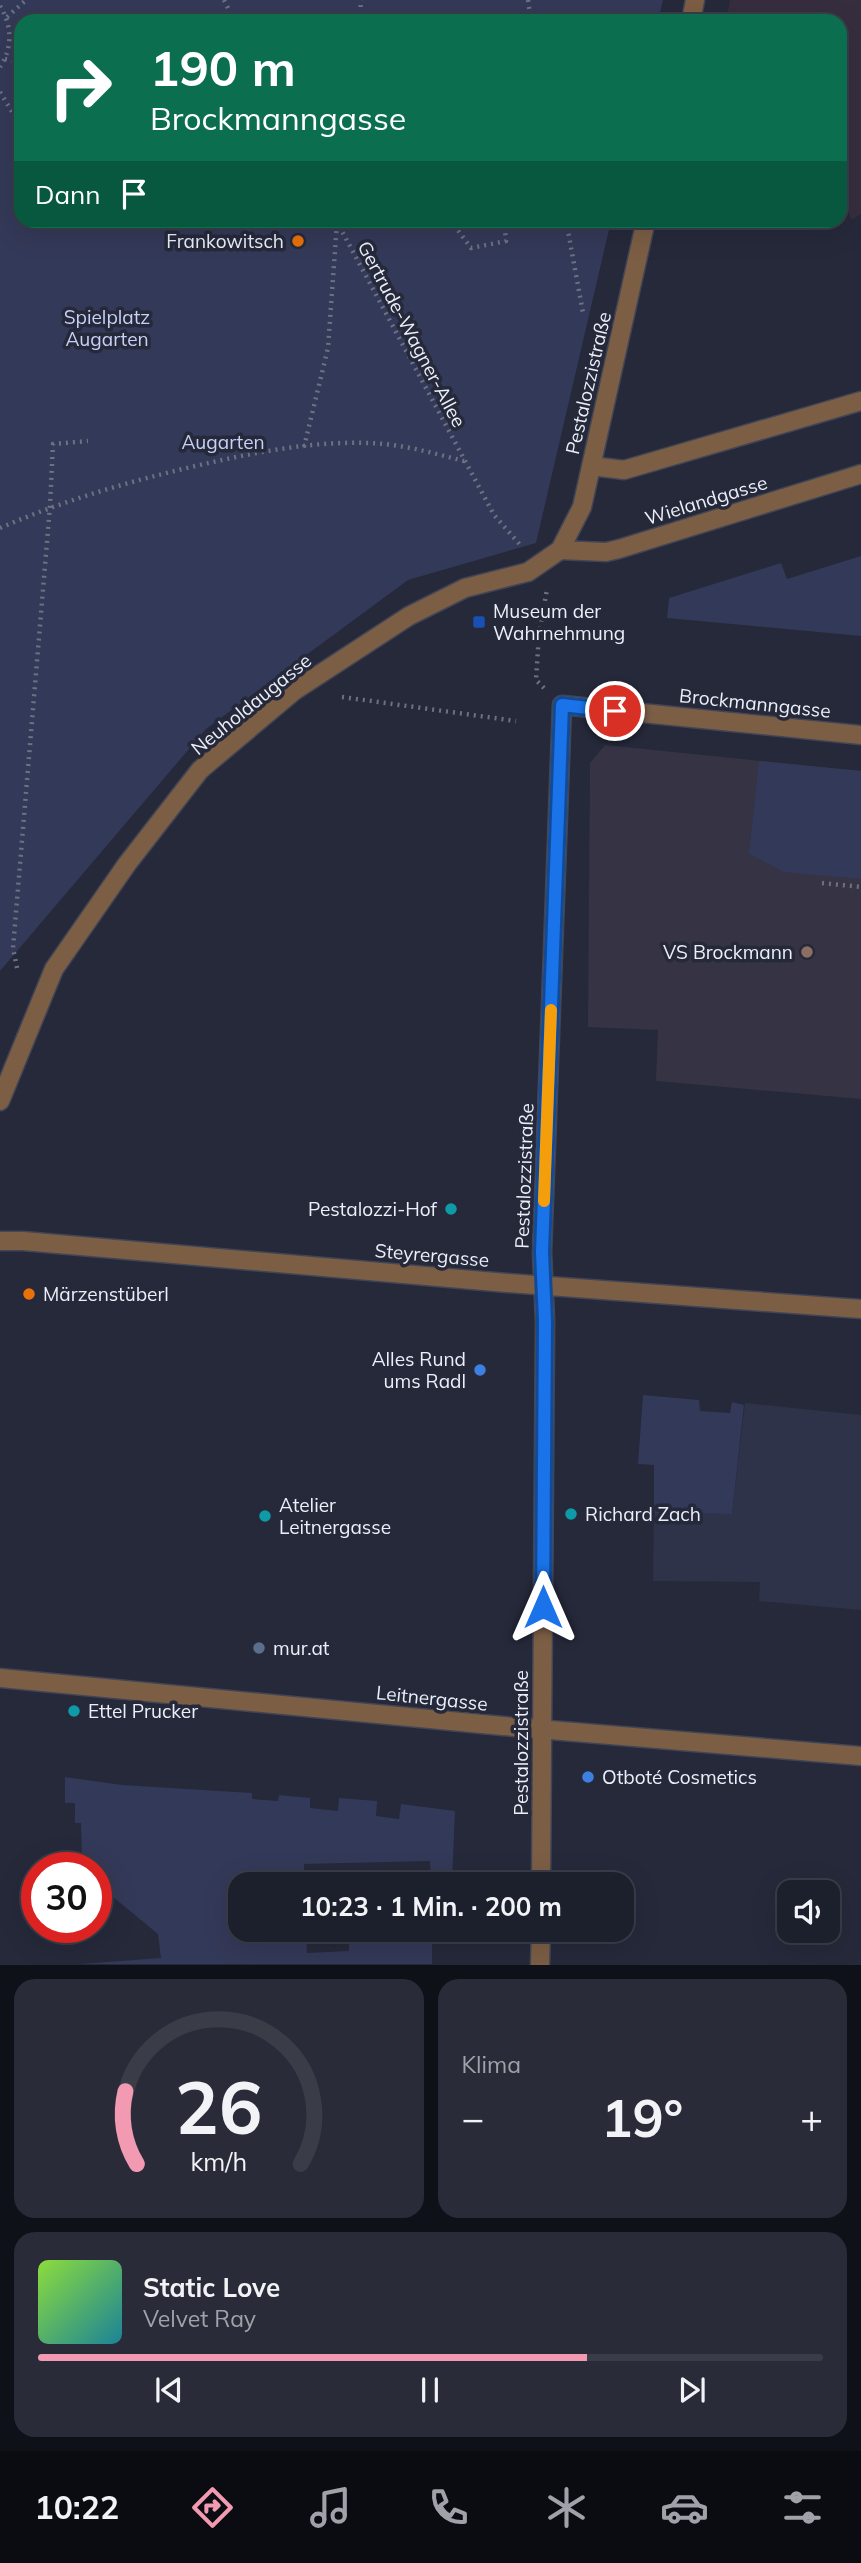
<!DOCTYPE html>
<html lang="de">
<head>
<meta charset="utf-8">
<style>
	:root { --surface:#1c1f2c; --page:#292c38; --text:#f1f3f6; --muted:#a0a2a9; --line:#3a3d48; --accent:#f19ab1 }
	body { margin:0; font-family:Mulish,sans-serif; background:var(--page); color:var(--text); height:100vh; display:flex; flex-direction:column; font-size:26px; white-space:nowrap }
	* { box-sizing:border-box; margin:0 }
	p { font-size:23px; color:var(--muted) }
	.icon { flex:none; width:38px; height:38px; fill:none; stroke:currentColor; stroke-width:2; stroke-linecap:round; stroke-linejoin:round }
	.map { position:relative; height:1965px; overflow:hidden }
	.drawer { display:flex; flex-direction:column; gap:14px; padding:14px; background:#0f1118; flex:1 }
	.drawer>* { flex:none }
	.guide { position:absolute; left:14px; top:14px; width:833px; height:214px; border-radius:21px; box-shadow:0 7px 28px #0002,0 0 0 2px var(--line); background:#0b6e4f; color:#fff; overflow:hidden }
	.tools { position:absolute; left:777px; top:1880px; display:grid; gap:14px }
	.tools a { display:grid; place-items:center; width:63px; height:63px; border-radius:14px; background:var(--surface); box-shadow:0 7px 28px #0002,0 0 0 2px var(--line); font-size:35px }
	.speed { position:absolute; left:21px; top:1852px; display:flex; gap:14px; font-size:35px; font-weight:700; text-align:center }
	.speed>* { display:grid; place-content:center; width:91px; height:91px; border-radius:50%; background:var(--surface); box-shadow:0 7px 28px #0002,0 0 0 2px var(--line); line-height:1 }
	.speed .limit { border:10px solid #d22; background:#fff; color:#111 }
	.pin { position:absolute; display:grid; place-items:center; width:60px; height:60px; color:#fff; margin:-30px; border:4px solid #fff; border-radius:50%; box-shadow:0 2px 7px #0007 }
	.me { position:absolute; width:77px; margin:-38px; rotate:0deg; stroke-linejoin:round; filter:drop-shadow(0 0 5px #0008) }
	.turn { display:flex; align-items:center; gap:24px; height:147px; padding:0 21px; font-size:32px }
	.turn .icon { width:91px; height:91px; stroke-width:2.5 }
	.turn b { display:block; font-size:49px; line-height:60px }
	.then { display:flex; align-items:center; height:66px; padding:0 21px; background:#0003; gap:14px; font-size:26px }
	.big { font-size:52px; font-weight:700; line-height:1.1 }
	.drawer .tile { flex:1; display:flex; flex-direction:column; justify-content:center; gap:10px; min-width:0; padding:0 24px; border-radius:21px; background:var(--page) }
	.drawer .dial { align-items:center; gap:0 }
	.dial svg { height:182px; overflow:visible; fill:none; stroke:var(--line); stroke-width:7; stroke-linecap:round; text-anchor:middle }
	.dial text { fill:var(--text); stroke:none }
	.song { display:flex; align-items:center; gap:21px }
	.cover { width:84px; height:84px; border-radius:10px; background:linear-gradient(135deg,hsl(90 70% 55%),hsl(190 70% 35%)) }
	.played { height:7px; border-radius:4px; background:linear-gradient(90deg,var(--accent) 70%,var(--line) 70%) }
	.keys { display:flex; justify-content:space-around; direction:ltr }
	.heat { display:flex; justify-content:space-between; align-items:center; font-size:38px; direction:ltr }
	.drawer .tiles { flex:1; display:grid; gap:14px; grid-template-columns:1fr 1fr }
	.tile:last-child { grid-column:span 2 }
	.trip { position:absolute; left:228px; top:1872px; width:406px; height:70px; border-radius:21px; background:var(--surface); box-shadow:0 7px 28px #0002,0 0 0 2px var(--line); font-weight:700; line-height:70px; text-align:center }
	.tabs { display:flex; height:112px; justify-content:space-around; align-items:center; background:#0b0c12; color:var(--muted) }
	.tabs .icon { width:49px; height:49px }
	.tabs .active { color:var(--accent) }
	.tabs b { font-size:32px; color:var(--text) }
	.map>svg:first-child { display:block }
	.commercial { fill:#362e3e }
	.built { fill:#2e334a }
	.education { fill:#353344 }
	.green { fill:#333958 }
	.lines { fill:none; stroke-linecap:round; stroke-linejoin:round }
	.street-casing { stroke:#414555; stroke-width:21 }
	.path { stroke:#6d7180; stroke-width:4.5; stroke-dasharray:2 5; stroke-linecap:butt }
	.street { stroke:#7c5e45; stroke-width:18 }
	.route-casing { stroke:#114b97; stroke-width:18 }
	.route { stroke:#1a73e8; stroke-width:12 }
	.slow { stroke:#f59e0b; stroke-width:12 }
	.food-dot { fill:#e8710a; stroke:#25293a; stroke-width:2.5 }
	.transit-dot { fill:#1a4fb4; stroke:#25293a; stroke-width:2.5 }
	.education-dot { fill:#8d6e63; stroke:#25293a; stroke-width:2.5 }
	.culture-dot { fill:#0f9aa8; stroke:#25293a; stroke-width:2.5 }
	.shop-dot { fill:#3f7fe0; stroke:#25293a; stroke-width:2.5 }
	.service-dot { fill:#5c6f8a; stroke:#25293a; stroke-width:2.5 }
	.labels { text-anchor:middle; stroke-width:7; stroke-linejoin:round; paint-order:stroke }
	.poi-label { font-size:19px; fill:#ebeffa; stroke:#25293a; text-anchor:start }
	.park-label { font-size:19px; fill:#c8d1f7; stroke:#25293a }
	.street-label { font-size:19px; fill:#ebeffa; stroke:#25293a }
</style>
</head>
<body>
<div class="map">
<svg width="861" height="1965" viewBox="0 0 861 1965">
	<rect width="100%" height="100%" fill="#25293a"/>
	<!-- commercial -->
	<path class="commercial" d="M730,0h131v214l-9,6 -12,-24v-175h-114z"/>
	<!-- built -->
	<path class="built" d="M745,1403l116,12v195l-102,-9 1,-19 -107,-1 1,-68 78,1z"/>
	<!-- education -->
	<path class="education" d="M605,745l256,26v328l-205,-18 2,-51 -70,-3 2,-264z"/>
	<!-- green -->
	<path class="green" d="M0,0h663l-5,21h-637v199l590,1 -75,322 -128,37 -202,149 -206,242z
		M861,556v80l-194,-18 2,-20 112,-35 6,16z
		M759,761l102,10v108l-77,-7 -35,-18z
		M643,1395l56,5 1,11 30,2 2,-11 12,3 -12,109 -78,-1v-48l-16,-1z
		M65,1777l57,8 130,8v6l26,2 1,-6 31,3v10l28,3 1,-13 38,3 -1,15 23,3 2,-15 54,7 -3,69 -21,1 -1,-20 -126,3v21h-64v45h66l1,23 42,-2v-21h83v34h-351l80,-6 -3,-24 -51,-42 -1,-15 -10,-1v-9h-21v-3l7,-1 -1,-40h-6v-20h-10z"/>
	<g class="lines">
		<defs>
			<path id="street" d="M691,21l4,-21
				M591,466l33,4 237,-69
				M560,550l46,2 13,-3 242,-75
				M0,1101l54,-132 73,-105 73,-94 94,-79 115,-75 56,-28 63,-16 32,-22 22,-43 64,-287
				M0,1241h23l484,42 354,26
				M0,1678l503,48 358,30
				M541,1885l4,-564 -3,-69 20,-547 299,30
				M540,1965l1,-35"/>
		</defs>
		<!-- street casing -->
		<use href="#street" class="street-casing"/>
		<!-- path -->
		<path class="path" d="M224,0l10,21
			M528,0l3,21
			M0,6c12,19 13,42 0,61
			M7,17l19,-17
			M360,21l1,-21
			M5,59l16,3
			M0,92l14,23 6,19
			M336,220l158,295 28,32
			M566,220l17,93
			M337,222l117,3 3,-5
			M454,225l17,23 35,-7 -2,-21
			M304,447l24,-99 9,-125
			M0,528c67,-29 134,-48 204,-64 53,-12 110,-23 165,-21 32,1 64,10 95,18
			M544,688l-8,-8 3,-46 8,-45
			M342,697l174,24
			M822,883l39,4
			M17,968l-4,-20 37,-442 3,-62 35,-3"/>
		<!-- street -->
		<use href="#street" class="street"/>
	</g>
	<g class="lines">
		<defs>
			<path id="route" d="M543,1607l2,-286 -3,-69 20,-547 53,6"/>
		</defs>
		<!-- route casing -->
		<use href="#route" class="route-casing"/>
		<!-- route -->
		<use href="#route" class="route"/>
		<!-- slow -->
		<path class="slow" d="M544,1201l7,-191"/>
	</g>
	<!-- markers -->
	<g class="food-dot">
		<circle cx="298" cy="241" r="7"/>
		<circle cx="29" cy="1294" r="7"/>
	</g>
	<rect class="transit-dot" x="472" y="615" width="14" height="14" rx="3.5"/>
	<circle class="education-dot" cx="807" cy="952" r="7"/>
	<g class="culture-dot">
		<circle cx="451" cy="1209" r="7"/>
		<circle cx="571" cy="1514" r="7"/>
		<circle cx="265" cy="1516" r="7"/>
		<circle cx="74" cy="1711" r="7"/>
	</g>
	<g class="shop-dot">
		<circle cx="480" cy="1370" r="7"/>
		<circle cx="588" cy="1777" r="7"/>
	</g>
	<circle class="service-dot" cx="259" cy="1648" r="7"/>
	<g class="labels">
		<!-- poi labels -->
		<g class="poi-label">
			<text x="284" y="248" text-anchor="end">Frankowitsch</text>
			<text x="493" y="618">Museum der<tspan x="493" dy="22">Wahrnehmung</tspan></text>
			<text x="793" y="959" text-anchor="end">VS Brockmann</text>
			<text x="437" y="1216" text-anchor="end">Pestalozzi-Hof</text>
			<text x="43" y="1301">Märzenstüberl</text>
			<text x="466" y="1366" text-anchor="end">Alles Rund<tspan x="466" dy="22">ums Radl</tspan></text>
			<text x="279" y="1512">Atelier<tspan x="279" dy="22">Leitnergasse</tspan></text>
			<text x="585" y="1521">Richard Zach</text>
			<text x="273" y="1655">mur.at</text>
			<text x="88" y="1718">Ettel Prucker</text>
			<text x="602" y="1784">Otboté Cosmetics</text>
		</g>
		<!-- park labels -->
		<g class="park-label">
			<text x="107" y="324">Spielplatz<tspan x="107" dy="22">Augarten</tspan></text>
			<text x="223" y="449">Augarten</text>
		</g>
		<!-- street labels -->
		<g class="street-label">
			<text transform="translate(412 334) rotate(62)" y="7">Gertrude-Wagner-Allee</text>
			<text transform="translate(588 383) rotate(-77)" y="7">Pestalozzistraße</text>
			<text transform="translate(706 500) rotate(-17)" y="7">Wielandgasse</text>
			<text transform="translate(755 703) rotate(6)" y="7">Brockmanngasse</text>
			<text transform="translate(251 704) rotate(-39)" y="7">Neuholdaugasse</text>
			<text transform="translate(524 1176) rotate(-88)" y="7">Pestalozzistraße</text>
			<text transform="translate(432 1255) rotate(5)" y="7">Steyrergasse</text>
			<text transform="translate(432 1698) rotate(6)" y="7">Leitnergasse</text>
			<text transform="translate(521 1743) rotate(-90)" y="7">Pestalozzistraße</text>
		</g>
	</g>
</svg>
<div class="tools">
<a><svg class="icon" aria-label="sound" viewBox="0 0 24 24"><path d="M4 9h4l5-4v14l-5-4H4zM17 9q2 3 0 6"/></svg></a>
</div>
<div class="speed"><div class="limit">30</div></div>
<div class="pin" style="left:615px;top:711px;background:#d93025"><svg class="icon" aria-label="arrive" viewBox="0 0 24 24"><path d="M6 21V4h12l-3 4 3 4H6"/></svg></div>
<svg class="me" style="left:543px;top:1607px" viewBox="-20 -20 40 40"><path d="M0-17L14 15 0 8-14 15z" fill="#1a73e8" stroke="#fff" stroke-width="4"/></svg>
<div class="trip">10:23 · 1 Min. · 200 m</div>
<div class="guide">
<div class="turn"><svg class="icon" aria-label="right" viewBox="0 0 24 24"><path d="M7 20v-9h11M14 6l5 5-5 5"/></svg><div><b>190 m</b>Brockmanngasse</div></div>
<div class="then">Dann<svg class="icon" aria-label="arrive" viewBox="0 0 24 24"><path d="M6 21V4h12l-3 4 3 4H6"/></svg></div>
</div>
</div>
<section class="drawer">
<div class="tiles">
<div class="tile dial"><svg viewBox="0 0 100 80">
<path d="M14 69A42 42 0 1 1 86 69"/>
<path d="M14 69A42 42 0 0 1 9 37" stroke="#f19ab1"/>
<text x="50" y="56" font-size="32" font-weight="700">26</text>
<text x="50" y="72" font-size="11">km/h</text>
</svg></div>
<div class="tile"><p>Klima</p>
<div class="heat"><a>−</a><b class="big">19°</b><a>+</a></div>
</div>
<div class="tile">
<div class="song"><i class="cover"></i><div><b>Static Love</b><p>Velvet Ray</p></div></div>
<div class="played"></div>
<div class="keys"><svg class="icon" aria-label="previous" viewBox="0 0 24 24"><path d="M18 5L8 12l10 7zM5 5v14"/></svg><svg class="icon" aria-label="pause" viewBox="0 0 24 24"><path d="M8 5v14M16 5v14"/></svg><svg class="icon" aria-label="next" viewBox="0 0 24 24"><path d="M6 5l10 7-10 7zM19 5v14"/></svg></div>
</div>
</div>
</section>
<nav class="tabs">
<b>10:22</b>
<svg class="icon active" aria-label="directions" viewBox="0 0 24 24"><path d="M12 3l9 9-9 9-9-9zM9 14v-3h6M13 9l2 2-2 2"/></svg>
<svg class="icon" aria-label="music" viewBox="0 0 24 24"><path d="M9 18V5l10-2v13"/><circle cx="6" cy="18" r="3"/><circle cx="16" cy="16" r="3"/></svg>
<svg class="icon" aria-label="phone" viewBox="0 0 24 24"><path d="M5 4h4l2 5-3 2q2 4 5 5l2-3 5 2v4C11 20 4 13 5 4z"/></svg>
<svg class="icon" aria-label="climate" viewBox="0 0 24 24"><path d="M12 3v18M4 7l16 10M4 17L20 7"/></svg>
<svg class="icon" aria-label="car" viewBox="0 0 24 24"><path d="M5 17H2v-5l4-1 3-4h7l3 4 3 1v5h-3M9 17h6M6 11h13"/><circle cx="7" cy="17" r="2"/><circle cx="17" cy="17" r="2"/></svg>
<svg class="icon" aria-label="filters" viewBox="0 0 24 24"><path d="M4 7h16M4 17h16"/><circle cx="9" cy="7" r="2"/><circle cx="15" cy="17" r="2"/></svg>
</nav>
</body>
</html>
